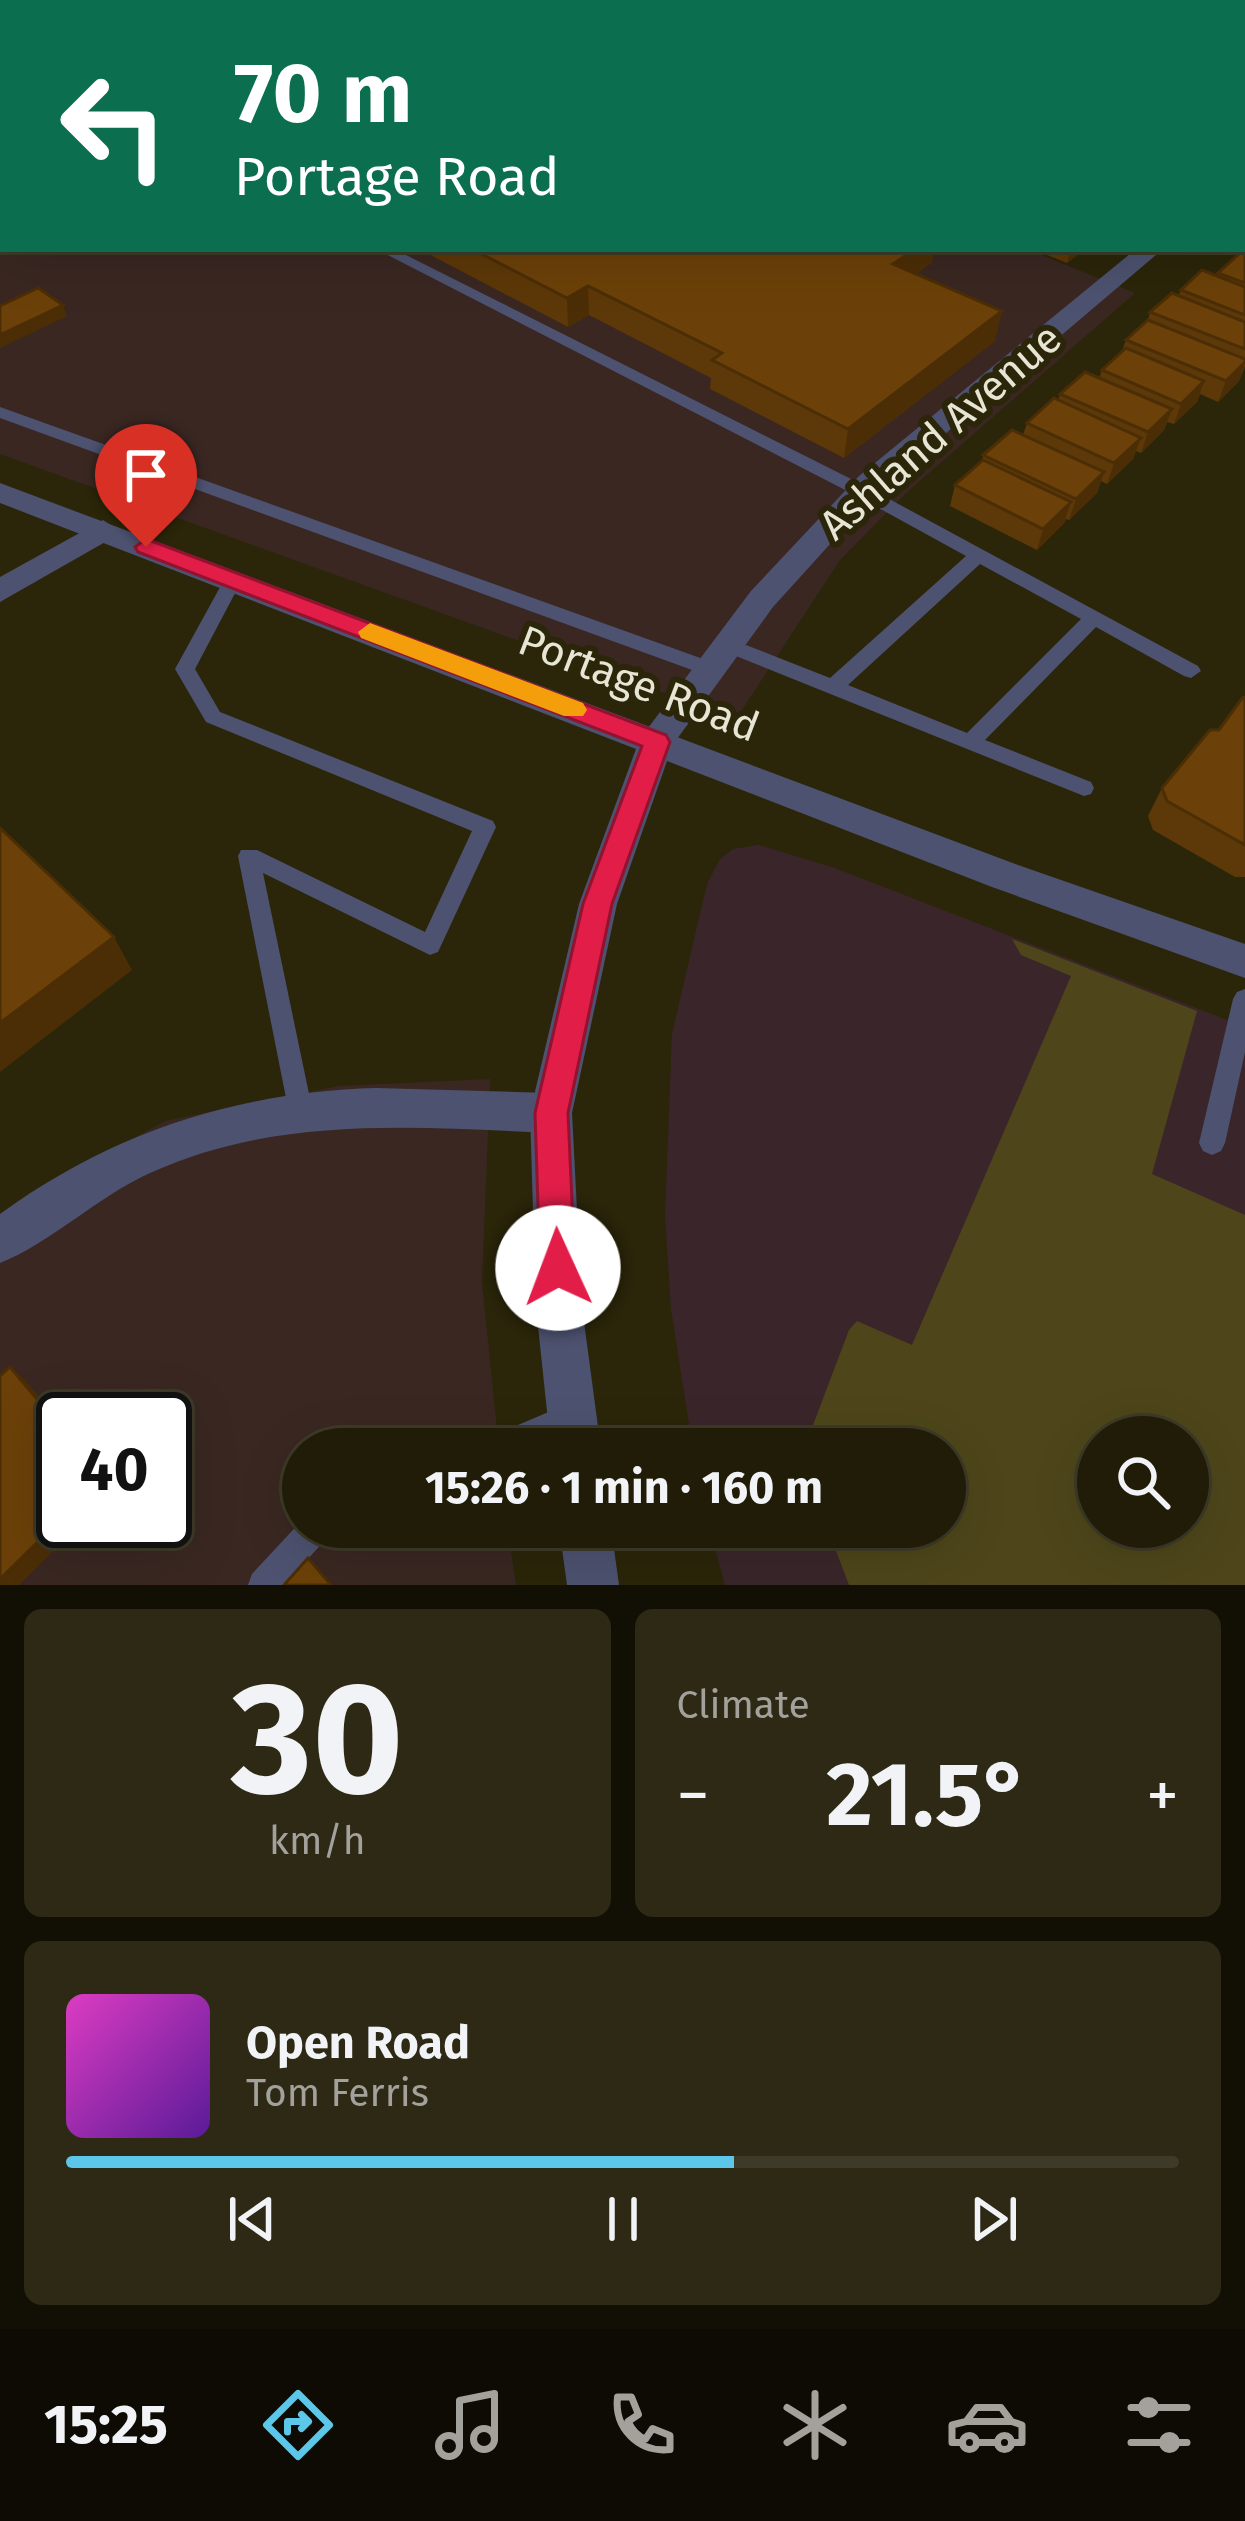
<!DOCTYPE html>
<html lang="en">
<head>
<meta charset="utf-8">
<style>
	:root { --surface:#201c07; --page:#2d2915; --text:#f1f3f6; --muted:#a2a19b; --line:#3d3a28; --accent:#5cc7e8 }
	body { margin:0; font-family:"Fira Sans",sans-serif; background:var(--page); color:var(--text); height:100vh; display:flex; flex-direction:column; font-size:45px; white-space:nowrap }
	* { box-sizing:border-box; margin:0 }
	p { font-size:39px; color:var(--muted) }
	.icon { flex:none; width:66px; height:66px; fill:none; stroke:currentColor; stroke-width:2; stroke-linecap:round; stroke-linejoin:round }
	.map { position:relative; height:1585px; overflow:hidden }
	.drawer { display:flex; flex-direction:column; gap:24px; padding:24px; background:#120f04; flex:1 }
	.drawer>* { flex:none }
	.banner { position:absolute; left:0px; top:0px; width:1245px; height:252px; box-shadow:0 12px 48px #0002,0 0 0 3px var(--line); background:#0b6e4f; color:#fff; overflow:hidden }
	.buttons { position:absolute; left:1077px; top:1416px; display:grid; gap:24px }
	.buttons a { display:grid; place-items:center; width:132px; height:132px; border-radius:50%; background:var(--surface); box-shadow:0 12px 48px #0002,0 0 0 3px var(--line); font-size:60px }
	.speed { position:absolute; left:36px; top:1392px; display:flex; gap:24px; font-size:60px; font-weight:700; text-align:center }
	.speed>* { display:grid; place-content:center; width:156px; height:156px; border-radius:50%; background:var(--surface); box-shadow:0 12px 48px #0002,0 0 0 3px var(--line); line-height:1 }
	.speed .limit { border:6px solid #111; border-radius:18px; background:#fff; color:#111 }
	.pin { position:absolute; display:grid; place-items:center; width:102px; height:102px; color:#fff; margin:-123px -51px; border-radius:50% 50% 50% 0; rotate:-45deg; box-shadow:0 0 12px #0007 }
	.pin .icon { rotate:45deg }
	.me { position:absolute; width:132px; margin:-66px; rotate:358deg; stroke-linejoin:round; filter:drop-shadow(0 0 9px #0008) }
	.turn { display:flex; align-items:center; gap:42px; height:252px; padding:0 36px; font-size:54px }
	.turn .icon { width:156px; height:156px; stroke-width:2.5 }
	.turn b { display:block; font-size:84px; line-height:102px }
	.big { font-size:90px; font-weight:700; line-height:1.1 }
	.drawer .card { flex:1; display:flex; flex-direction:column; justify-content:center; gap:18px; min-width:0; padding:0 42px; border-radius:18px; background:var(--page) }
	.drawer .dial { align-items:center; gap:0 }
	.dial b { font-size:156px; line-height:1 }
	.song { display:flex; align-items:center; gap:36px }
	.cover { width:144px; height:144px; border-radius:18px; background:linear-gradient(135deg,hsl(310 70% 55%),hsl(270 70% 35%)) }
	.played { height:12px; border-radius:6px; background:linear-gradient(90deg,var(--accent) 60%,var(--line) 60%) }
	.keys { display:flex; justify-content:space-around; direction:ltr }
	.heat { display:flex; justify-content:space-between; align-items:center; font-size:66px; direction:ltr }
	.drawer .tiles { flex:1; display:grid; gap:24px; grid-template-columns:1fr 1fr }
	.card:last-child { grid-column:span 2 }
	.trip { position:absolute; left:282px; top:1428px; width:684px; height:120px; border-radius:60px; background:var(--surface); box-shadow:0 12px 48px #0002,0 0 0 3px var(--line); font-weight:700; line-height:120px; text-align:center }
	.menu { display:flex; height:192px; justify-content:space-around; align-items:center; background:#0d0b03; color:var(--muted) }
	.menu .icon { width:84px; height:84px }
	.menu .current { color:var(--accent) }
	.menu b { font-size:54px; color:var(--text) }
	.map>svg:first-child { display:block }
	.commercial { fill:#3a2722; fill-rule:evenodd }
	.education { fill:#3a262a; fill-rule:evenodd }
	.green { fill:#4e461a; fill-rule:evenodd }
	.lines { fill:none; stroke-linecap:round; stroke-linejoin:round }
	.service { fill:#4d5270; fill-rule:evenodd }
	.minor { fill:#4d5270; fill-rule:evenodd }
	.tertiary { fill:#4d5270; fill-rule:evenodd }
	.primary { fill:#737dba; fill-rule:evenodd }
	.wall { fill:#5d3808 }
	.shaded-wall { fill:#4c2e06 }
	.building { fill:#6c4109; stroke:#4c2e06; stroke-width:3 }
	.route { fill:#e11d48; stroke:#92132f; stroke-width:3 }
	.slow { fill:#f59e0b }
	.labels { text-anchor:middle; stroke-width:12; stroke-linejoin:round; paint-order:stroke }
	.street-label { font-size:42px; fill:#e7e5d4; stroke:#2b2609 }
</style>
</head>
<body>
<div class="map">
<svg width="1245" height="1585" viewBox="0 0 1245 1585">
	<rect width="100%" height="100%" fill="#2b2609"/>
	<!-- commercial -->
	<path class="commercial" d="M0,0l36,3h-33v246h1024l108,44 -229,200 -66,67 -104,159 -736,-265z
		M490,1079l-8,204 17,166h-196v78h204l9,58h-516v-366l26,-21 139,-77 174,-35zM63,1419h102v102h-102z"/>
	<!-- education -->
	<path class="education" d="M759,845l73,22 413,160v558h-520l-16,-58h236v-78h-252l-22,-140 -6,-94 7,-181 35,-150 13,-25 13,-10zM1098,1437h90v90h-90z"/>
	<!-- green -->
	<path class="green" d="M1012,939l185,72 -45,163 93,41v370h-396l-22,-58h118v-78h-141l45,-119 8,-9 55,24 159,-369 -50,-21zM1098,1437h90v90h-90z"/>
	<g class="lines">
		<!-- service -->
		<path class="service" d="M85,0h16l3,3h-15z
			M0,98l3,1v9l-3,-1z
			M376,249h18l473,238 331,179 3,5 -10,7 -7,-2 -88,-49 -111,113 106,42 3,6 -3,6 -7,2 -363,-146 -3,-5 10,-7 102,40 136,-122 -111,-61zM980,564l101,55 -114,114 -119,-48z
			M0,407l717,257 3,5 -10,7 -7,-2 -703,-256z
			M233,574l9,6 -47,89 25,43 273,109 3,6 -58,125 -8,3 -167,-82 50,240 -3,8 -9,4 -9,-4 -3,-8 -51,-257 3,-6h16l168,82 47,-101 -266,-109 -31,-53 49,-89z
			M1245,989v63l-20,91 -4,8 -9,4 -9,-4 -4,-8 34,-144 4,-7z
			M572,1402l10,4 4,10 -4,10 -53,23h-49l5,-10z
			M303,1519v8h28l-4,11 -43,47h-36l4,-11z"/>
		<!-- minor -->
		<path class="minor" d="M346,0h27l2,3h-27z
			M463,0h24l-26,3z
			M1245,164v16l-3,1v-16z
			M1136,249h27l-284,241 -106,117 -104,143 -12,4 -12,-4 -5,-9 5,-9 106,-141 108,-115z
			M103,520l15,10 -4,7 -114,65v-25z
			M376,1088l175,5 15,6 6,14 -6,14 -15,6c-136,-6 -274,-18 -401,40 -53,24 -101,71 -150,90v-49c113,-82 237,-122 376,-126z"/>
		<!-- tertiary -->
		<path class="tertiary" d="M0,483l1018,382 227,79v34l-253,-91 -325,-126 -50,143 -45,209 10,194 19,142h-50l-15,-142 -6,-194 49,-209 57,-155 -636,-246z
			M559,1527h52l8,58h-52z"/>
		<!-- primary -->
		<path class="primary" d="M1242,117l3,1v15l-3,-1z"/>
	</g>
	<!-- wall -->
	<path class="wall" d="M703,0h35v3h-35z
		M1245,0v56l-3,-1v-52z
		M419,249h515l-2,13 -16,12 79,67 -151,117 -134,-69 1,-11 -122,-63 -21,12z
		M1032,249h53l-18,14z
		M1245,254v112l-6,15 -21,21 -18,-8 -3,8 -23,22 -7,-2 -3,8 -23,23 -5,-2 -3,8 -26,25 -6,-3 -4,12 -28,27 -3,-1 -2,4 -27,27 -87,-44 5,-21 27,-23 1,-7 40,-20 4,-12 31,-23 2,-6 39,-16 3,-8 20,-19 4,-11 22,-20 2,-8 28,-16 3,-6 36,-14 1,-3z
		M1245,698v179h-10l-82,-47 -5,-14 14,-28 57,-58z"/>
	<!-- shaded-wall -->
	<path class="shaded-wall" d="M283,0h25v3h-33z
		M585,0h17v3h-24z
		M3,146v32l-3,2v-33z
		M915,249h19l-2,13 -44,31 5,-29z
		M1071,249h14l-18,14z
		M588,286l1,29 -21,12 -1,-29z
		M63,305l4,11 -67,32v-13z
		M1002,311l-7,30 -151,117 4,-29z
		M1245,362l-6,19 -21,21 8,-21z
		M1204,381l-7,21 -23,22 7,-20z
		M1172,409l-8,21 -23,23 7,-21z
		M1141,438l-8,21 -26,25 7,-21z
		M1104,472l-7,21 -28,27 7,-21z
		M1071,502l-7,21 -27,27 6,-21z
		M114,937l18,33 -132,102v-49z
		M10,1367l15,13 38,46v4z
		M63,1517v4h20l-64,64h-19v-6z"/>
	<!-- building -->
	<path class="building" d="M238,0h45l-8,3h-30z
		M491,0h21l8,3h-36z
		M524,0h61l-7,3h-46z
		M758,0h42l9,3 -55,-1z
		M938,0h128l5,3h-139z
		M1200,0h45v27l-3,-1v-23h-46z
		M0,106l3,2v38l-3,1z
		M472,249h443l-22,15 109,47 -154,118 -136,-69 10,-7 -134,-67 -21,12z
		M1241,252l4,2v29l-27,-10z
		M1202,270l43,17v28l-64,-25z
		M38,288l25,17 -63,30v-29z
		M1172,293l73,29v27l-95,-37z
		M1148,320l97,39v3l-19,19 -100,-41z
		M1126,348l78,33 -23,23 -79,-34z
		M1085,372l87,37 -24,23 -88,-38z
		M1054,398l87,40 -27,25 -87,-40z
		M1012,430l92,42 -28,27 -93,-44z
		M983,460l88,42 -28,27 -88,-44z
		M1243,697l2,1v147l-78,-44 -5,-13 48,-58h9z
		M0,828l114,109 -114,86z
		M10,1367l53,63v87l-63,62v-203z
		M308,1558l23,27h-47z"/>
	<!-- route -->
	<path class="route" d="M146,539l520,196 4,7 -58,162 -44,209 7,155 -5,12 -12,5 -13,-5 -5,-12 -5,-155 48,-209 59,-158 -504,-194 -3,-5z"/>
	<!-- slow -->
	<path class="slow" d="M370,623l213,80 4,7 -4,6h-19l-203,-78 -3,-6z"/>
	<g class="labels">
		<!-- street labels -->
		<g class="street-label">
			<text transform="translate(940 431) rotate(-41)" y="15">Ashland Avenue</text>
			<text transform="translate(639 683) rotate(21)" y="15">Portage Road</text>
		</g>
	</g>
</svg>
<div class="buttons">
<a><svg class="icon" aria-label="search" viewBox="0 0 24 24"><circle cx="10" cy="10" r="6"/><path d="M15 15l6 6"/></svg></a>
</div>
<div class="speed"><div class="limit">40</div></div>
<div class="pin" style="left:146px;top:547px;background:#d93025"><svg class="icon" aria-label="arrive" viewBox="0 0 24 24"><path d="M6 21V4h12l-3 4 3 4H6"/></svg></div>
<svg class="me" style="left:558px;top:1268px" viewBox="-20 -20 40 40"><circle r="19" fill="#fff"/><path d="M0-13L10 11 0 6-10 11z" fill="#e11d48"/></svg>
<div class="trip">15:26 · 1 min · 160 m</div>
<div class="banner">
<div class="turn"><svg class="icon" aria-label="left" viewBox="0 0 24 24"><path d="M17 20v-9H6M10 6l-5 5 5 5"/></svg><div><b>70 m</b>Portage Road</div></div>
</div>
</div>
<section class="drawer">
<div class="tiles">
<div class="card dial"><b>30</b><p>km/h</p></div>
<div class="card"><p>Climate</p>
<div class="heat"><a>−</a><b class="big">21.5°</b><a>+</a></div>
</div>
<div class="card">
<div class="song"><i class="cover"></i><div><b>Open Road</b><p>Tom Ferris</p></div></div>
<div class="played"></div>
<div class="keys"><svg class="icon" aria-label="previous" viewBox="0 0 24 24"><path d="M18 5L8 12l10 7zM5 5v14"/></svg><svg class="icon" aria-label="pause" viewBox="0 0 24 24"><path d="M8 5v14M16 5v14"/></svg><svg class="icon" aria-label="next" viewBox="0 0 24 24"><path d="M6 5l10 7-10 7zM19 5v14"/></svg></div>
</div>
</div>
</section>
<nav class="menu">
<b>15:25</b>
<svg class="icon current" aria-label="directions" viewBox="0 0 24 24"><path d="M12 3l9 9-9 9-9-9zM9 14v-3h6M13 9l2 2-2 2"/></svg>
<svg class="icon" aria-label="music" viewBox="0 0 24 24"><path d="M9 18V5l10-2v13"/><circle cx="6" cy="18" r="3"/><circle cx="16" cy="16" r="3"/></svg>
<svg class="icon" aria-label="phone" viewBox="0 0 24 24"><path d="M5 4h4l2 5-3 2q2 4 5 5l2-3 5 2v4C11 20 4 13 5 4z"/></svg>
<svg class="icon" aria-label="climate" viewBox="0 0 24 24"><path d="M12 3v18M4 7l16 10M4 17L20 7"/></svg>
<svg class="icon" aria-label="car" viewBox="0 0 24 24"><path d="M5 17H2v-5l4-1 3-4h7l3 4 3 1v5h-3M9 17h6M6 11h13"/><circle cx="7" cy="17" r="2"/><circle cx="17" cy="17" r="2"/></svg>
<svg class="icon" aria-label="filters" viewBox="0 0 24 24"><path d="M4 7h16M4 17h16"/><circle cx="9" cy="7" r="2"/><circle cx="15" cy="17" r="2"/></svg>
</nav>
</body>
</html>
